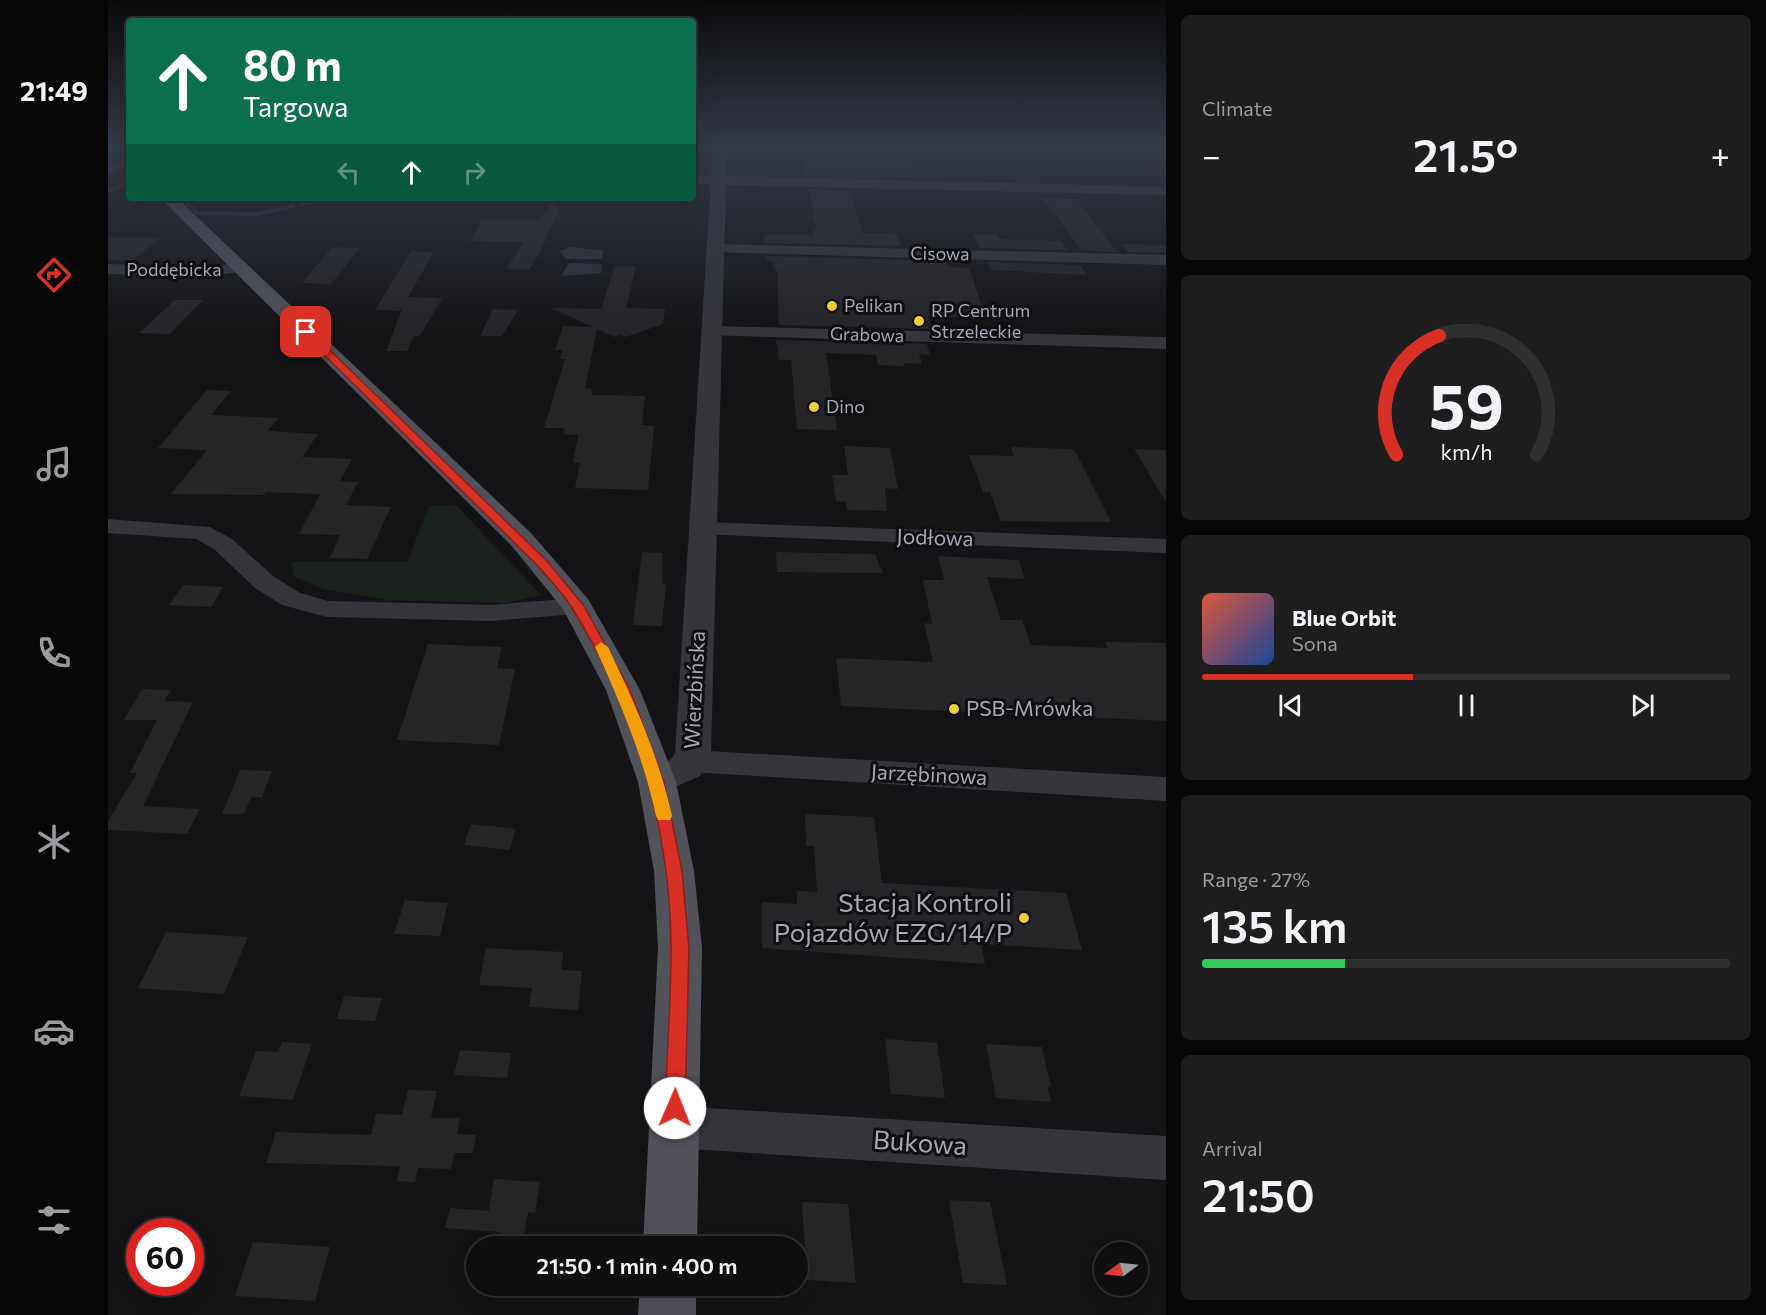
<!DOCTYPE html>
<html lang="en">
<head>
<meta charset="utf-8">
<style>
	:root { --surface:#0f0f10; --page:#1d1d1e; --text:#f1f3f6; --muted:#9b9c9f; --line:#2f2f30; --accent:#d93025 }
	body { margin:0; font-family:Commissioner,sans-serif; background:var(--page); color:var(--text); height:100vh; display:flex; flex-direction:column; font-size:22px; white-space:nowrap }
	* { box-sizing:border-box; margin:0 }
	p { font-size:20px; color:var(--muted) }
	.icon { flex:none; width:33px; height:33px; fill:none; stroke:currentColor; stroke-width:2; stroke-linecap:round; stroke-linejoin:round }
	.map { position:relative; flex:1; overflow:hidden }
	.sheet { display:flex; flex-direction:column; gap:15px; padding:15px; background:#080809; width:600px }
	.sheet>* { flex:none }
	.top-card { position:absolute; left:18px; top:18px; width:570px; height:183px; border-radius:6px; box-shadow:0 6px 24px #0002,0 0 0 2px var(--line); background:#0b6e4f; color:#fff; overflow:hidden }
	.needle { width:39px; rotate:255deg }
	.tools { position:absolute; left:986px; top:1242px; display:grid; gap:12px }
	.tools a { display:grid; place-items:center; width:54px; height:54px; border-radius:50%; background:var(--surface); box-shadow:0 6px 24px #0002,0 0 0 2px var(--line); font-size:30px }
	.speed { position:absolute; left:18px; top:1218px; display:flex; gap:12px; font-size:30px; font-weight:700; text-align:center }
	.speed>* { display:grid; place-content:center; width:78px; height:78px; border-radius:50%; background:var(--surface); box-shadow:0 6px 24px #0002,0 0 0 2px var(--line); line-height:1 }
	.speed .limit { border:9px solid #d22; background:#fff; color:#111 }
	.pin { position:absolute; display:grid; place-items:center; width:51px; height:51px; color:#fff; margin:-26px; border-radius:12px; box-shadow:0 3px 9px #0006 }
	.me { position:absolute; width:66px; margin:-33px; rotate:1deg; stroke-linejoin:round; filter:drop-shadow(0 0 4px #0008) }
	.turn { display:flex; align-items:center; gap:21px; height:126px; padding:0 18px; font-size:27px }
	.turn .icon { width:78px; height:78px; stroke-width:2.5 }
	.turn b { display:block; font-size:42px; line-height:51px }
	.lanes { display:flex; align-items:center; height:57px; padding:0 18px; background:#0003; justify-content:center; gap:30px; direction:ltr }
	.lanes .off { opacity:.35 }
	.big { font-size:45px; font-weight:600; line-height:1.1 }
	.sheet .card { flex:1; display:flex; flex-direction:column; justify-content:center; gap:9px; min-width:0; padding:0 21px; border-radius:9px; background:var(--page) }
	.sheet .dial { align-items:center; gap:0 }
	.dial svg { height:156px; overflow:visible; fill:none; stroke:var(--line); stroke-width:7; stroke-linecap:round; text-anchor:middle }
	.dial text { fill:var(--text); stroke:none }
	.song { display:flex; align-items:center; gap:18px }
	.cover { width:72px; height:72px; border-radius:9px; background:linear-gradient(135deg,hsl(10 70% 55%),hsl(220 70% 35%)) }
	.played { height:6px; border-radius:3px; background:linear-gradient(90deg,var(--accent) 40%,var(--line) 40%) }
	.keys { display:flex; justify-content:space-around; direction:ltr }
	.heat { display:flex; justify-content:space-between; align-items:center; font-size:33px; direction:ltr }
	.charge { height:9px; border-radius:4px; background:linear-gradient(90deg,#34c759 27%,var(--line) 0) }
	.trip { position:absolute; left:358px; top:1236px; width:342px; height:60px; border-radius:30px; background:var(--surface); box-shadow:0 6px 24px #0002,0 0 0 2px var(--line); font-weight:600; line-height:60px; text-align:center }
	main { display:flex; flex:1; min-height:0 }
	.tabs { display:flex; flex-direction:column; width:108px; justify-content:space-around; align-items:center; background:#060606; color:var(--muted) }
	.tabs .icon { width:42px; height:42px }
	.tabs .on { color:var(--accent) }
	.tabs b { font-size:27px; color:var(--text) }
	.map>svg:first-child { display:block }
	.green { fill:#1a201c }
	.water { fill:#2b3039 }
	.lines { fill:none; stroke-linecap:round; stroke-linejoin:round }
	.stream { stroke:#2b3039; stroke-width:4 }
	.building { fill:#252427 }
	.minor { fill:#35353b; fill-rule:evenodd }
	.tertiary { fill:#35353b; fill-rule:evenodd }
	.primary { fill:#51525a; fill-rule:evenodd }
	.route { fill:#d93025; stroke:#8d1f18; stroke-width:1.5 }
	.slow { fill:#f59e0b }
	.poi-dot { fill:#ecce35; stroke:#0f0f11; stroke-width:2 }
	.labels { text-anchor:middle; stroke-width:6; stroke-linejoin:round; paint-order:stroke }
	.far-street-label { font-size:18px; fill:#a6a8b6; stroke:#0f0f11 }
	.far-poi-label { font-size:18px; fill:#a6a8b6; stroke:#0f0f11; text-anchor:start }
	.street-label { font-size:21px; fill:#a6a8b6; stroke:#0f0f11 }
	.poi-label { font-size:21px; fill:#a6a8b6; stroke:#0f0f11; text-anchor:start }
	.near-poi-label { font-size:26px; fill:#a6a8b6; stroke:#0f0f11; text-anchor:end }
	.near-street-label { font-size:26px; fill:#a6a8b6; stroke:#0f0f11 }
</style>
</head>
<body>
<main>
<nav class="tabs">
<b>21:49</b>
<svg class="icon on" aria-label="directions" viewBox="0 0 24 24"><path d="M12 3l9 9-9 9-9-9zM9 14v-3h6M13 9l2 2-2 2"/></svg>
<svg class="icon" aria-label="music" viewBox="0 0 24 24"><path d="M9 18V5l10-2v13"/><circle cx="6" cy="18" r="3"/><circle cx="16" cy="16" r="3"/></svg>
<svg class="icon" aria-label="phone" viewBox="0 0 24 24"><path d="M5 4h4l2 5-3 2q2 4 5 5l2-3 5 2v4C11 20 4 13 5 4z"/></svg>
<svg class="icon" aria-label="climate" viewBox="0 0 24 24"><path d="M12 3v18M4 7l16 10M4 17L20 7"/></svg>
<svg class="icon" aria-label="car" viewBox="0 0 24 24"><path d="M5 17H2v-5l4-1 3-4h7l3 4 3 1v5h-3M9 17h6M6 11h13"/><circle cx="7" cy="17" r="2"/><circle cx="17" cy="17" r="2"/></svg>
<svg class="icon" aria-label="filters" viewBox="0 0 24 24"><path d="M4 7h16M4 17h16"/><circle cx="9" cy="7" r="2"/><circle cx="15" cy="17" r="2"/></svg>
</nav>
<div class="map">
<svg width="1058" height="1315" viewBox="0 0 1058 1315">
	<rect width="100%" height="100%" fill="#141416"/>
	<!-- green -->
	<path class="green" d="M348,505l85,90 -34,8 -119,-3 -65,-11 -30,-13 -1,-14h115l22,-56z"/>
	<!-- water -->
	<path class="water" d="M462,247l31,3 2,2 -1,7h-36l-6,-8z
		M465,263l26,1 3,1 -1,8 -40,3 7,-12z"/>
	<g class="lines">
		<!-- stream -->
		<path class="stream" d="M0,190l21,-6
			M74,198l15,15 60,1 36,-8
			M193,204l23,-6"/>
	</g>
	<!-- building -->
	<path class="building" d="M731,149h34l2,11 39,2v11l24,1 3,5 -135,-3 -4,-22h38z
		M701,189l42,1 11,43 34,1 6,12 -138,-3v-9l50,1 -1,-6h4z
		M935,198l33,1 41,53 -35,-1z
		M443,203l9,4 -20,45 -11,18 -23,-1 18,-27 -54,-1 12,-21 57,1z
		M865,234l24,1 2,4 61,2 8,9 -88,-2z
		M0,237l52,1 -28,23 -24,-1z
		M1014,244l44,1v8l-38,-1z
		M224,247l28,1 -29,36 -29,-1z
		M303,251l23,1 -26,45 34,1 -22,38h-6l-7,15h-21l17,-44 -3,4 -25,-1z
		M657,256l181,5 2,6 21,1 17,51 -58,-3 4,13 -153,-4 -2,-55h-3v-8l-9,-3z
		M879,262l92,3 9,10 -96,-5z
		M507,266l21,1 -10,41 39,1 -2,15 -37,13 -6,-2 -6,2 -17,-8 -12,59 8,1 -2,6 54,1 -3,29 12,1 -6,64 -73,-2 5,-25h-7l5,-28 -15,-1 2,-6h-21l21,-69h-5l2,-9h-7l8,-24 30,1 -42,-19 50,1z
		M67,300h28l-33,34 -31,-1z
		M385,309l25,1 -16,26h-22z
		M668,340l151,4 3,11 -11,-1 3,10 -18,-1 1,3 -27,-1 -2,-10 -50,-2 11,77 -40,-1 -6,-69h-12z
		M99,390l24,1 -20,24 67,3 -10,13 50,3 -16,23 50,2 -12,22 18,1 -12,23 45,2 -24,52 -37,-1 10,-23 -41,-1 21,-40 -54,-2 -2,3 -93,-1 36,-44 -49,-2z
		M736,446l46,2 8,41 -13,-1 2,23 -40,-1 -1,-8 -10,-1 -4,-26h16z
		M903,447l63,2 37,73 -110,-1 -11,-29h-7l-14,-37 45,1z
		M1026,449l32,1v52z
		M534,552l20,1v30l4,1 -4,42 -29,-1z
		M668,552l99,2 8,19 -106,-1z
		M830,556l81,4 6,19 -38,-2 14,43h21l9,25 77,3 -3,-6 61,1v78l-325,-15 -5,-48 97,4 -9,-39 8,1 -9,-44h21z
		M75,585l40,2 -12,20 -42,-2z
		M320,644l74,3 -5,21 18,1 -16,76 -102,-5z
		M34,689l29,1 -6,11 28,1 -50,104 57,3 -13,25 -79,-4v-9l29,-48h-7l27,-53h-33z
		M132,770l32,1 -10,26h-10l-9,17h-21z
		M697,814l69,3 8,66 184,10 16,57 -101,-6 4,20 -223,-16v-46l35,2v-13l20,1 -3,-46h-8z
		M363,824l45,5 -6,21 -46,-5z
		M297,900l43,3 -8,33 -46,-2z
		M58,932l82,5 -24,57 -86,-6z
		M378,948l77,4 -1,18 20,1 -4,39 -49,-3 3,-19 -53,-3z
		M236,996l38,2 -7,23 -38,-2z
		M777,1039l52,4 8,55 -54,-4z
		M174,1042l30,2 -19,56 -54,-4 17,-45 22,1z
		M878,1044l56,3 9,40 -4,-1 4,16 -55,-4z
		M352,1050l51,3 -4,25 -53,-3z
		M300,1090l29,1 -6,27h29l-3,16 19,1 -3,18h-19l-3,16 -33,-1 -3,14 -18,-1 3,-15 -134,-3 10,-31 95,3 5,-21 26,1z
		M386,1179l46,3 -5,31 -7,-1 -6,34h-23l2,-14 -56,-4 5,-20 39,3z
		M841,1200l41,2 17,83 -44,-2z
		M694,1202l46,2 8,79 -49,-3z
		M145,1242l77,5 -15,54 -80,-5z"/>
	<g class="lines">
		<!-- minor -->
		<path class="minor" d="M21,156v9l-21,10v-9z
			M585,175l473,12v8l-448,-10 -25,-2z
			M607,244l451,11v10l-456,-13 -3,-3z
			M132,263l6,2 2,3 -2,3 -43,6 -95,-3v-10l95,3z
			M603,326l455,11v12l-461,-14 -3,-4 3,-4z
			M0,519l102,8 22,12 41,37 27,17 28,8 163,4 86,-7 9,2 4,6 -4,6 -9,2 -86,7 -164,-4 -45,-12 -27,-17 -41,-39 -18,-10 -88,-6z
			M596,522l462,17v14l-471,-19 -3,-5 3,-5z
			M583,750l475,27v24l-475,-29 -11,-3 -5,-8 5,-8z
			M567,1106l491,30v44l-491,-32 -15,-6 -7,-15 7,-15z"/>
		<!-- tertiary -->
		<path class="tertiary" d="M605,147h14l-16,606 -11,23 -43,19 -13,-3 -6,-10c10,-17 31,-15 37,-29z"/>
		<!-- primary -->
		<path class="primary" d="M52,198h17l354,335 57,66 52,91 36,92 18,89 8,77 -5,298h-54l15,-298 -4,-77 -16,-89 -32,-92 -43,-81 -52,-64z
			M532,1286h56v29h-58z"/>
	</g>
	<!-- sky -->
	<linearGradient id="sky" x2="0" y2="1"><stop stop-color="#0b0b0c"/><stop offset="0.44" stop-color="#343a47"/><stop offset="1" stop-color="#343a47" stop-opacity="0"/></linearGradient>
	<rect width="1058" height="331" fill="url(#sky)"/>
	<!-- route -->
	<path class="route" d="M195,330h6l238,231 37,45 46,84 34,92 18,89 7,77 -4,160 -3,7 -7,3 -7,-3 -3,-7c2,-53 6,-106 6,-159 0,-119 -36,-240 -99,-341 -9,-15 -22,-28 -34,-42l-235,-232z"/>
	<!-- slow -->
	<path class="slow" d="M493,642l7,5c26,55 51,109 64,169l-2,4h-12l-2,-4c-13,-60 -36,-114 -61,-169z"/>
	<!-- markers -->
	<g class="poi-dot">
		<circle cx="724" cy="306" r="6"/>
		<circle cx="811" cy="321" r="6"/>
		<circle cx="706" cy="407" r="6"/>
		<circle cx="846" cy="709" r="6"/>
		<circle cx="916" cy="918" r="6"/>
	</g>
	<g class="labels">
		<!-- far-street labels -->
		<g class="far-street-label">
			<text transform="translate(832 254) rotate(1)" y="6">Cisowa</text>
			<text x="66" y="276">Poddębicka</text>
			<text transform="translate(759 335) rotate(2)" y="6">Grabowa</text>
		</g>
		<!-- far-poi labels -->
		<g class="far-poi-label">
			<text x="736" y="312">Pelikan</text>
			<text x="823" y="317">RP Centrum<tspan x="823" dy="21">Strzeleckie</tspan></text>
			<text x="718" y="413">Dino</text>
		</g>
		<!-- street labels -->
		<g class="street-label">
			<text transform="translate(827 538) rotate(2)" y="7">Jodłowa</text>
			<text transform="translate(587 690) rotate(-87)" y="7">Wierzbińska</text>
			<text transform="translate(821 775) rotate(3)" y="7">Jarzębinowa</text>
		</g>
		<!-- poi labels -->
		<g class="poi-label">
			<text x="858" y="716">PSB-Mrówka</text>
		</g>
		<!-- near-poi labels -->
		<g class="near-poi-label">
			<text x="904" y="912">Stacja Kontroli<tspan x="904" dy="30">Pojazdów EZG/14/P</tspan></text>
		</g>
		<!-- near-street labels -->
		<g class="near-street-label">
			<text transform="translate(812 1143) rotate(4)" y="9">Bukowa</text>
		</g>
	</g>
</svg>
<div class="tools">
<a><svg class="needle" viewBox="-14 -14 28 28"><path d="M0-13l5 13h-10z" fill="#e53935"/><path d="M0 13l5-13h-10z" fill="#9b9c9f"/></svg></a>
</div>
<div class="speed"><div class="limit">60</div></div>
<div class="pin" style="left:198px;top:332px;background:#d93025"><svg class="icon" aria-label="arrive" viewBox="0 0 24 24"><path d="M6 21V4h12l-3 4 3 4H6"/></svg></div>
<svg class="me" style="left:567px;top:1108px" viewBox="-20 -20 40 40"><circle r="19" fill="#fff"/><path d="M0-13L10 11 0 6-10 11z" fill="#d93025"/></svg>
<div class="trip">21:50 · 1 min · 400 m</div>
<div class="top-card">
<div class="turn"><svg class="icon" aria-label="ahead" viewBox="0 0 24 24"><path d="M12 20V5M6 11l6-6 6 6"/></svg><div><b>80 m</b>Targowa</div></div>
<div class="lanes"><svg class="icon off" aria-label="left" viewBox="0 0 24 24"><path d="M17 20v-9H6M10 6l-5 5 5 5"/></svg><svg class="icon" aria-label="ahead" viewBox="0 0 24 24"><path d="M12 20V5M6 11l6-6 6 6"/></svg><svg class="icon off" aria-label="right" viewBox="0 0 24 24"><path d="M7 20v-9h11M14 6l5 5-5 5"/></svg></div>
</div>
</div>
<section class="sheet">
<div class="card"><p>Climate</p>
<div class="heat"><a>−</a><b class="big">21.5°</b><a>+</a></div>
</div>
<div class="card dial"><svg viewBox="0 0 100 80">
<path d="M14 69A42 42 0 1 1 86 69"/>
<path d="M14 69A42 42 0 0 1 36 8" stroke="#d93025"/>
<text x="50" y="56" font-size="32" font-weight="700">59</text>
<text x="50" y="72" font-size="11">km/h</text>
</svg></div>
<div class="card">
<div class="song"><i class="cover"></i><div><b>Blue Orbit</b><p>Sona</p></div></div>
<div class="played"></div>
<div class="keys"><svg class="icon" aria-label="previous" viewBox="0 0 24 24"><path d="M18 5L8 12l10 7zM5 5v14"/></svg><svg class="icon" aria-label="pause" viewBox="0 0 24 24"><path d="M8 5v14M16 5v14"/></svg><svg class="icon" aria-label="next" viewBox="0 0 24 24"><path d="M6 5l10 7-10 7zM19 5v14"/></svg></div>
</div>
<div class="card"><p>Range · 27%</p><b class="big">135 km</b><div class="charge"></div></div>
<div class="card"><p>Arrival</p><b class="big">21:50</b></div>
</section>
</main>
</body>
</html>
